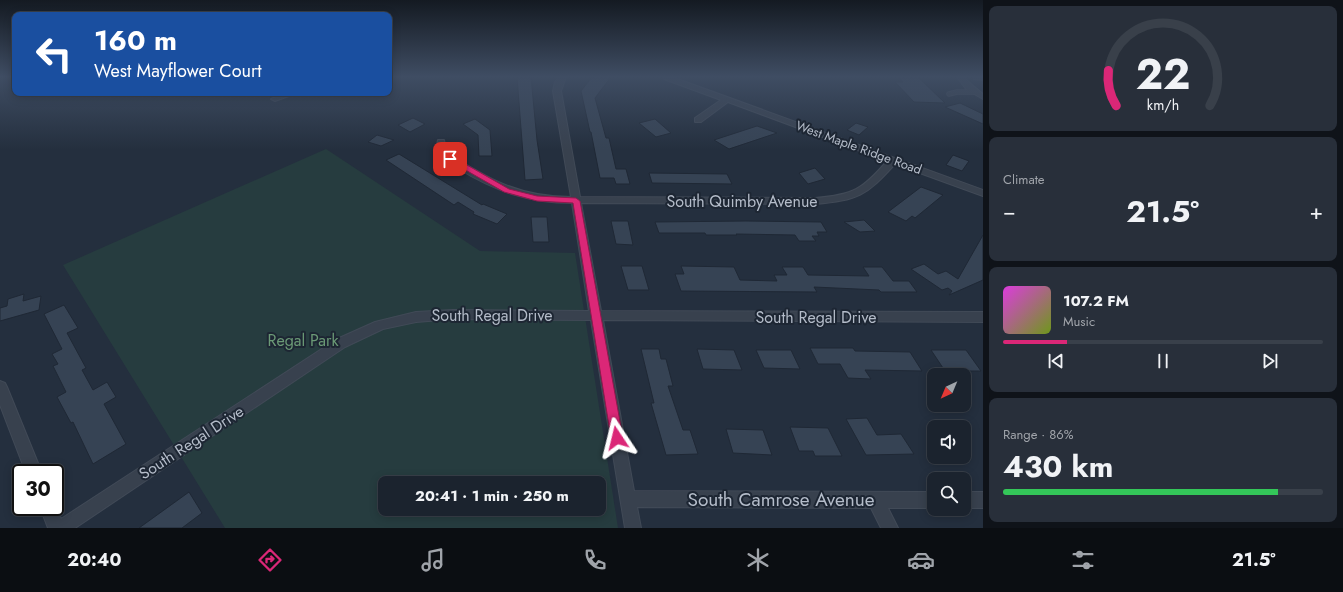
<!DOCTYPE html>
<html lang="en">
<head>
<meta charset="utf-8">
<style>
	:root { --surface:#1b232e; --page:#282f3a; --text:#f1f3f6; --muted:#a0a4aa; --line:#39404a; --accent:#db2777 }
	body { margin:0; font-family:Jost,sans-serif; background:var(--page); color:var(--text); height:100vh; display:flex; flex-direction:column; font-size:15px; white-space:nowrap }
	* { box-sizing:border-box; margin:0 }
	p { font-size:13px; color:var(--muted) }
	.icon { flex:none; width:22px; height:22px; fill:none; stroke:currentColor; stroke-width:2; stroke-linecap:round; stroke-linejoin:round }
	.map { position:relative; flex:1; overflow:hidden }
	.sheet { display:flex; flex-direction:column; gap:6px; padding:6px; background:#0f1319; width:360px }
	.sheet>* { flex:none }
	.top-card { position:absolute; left:12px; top:12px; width:380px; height:84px; border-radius:8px; box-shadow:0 2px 10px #0003,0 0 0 1px var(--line); background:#1a4fa0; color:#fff; overflow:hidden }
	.needle { width:26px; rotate:224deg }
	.buttons { position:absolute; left:927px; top:368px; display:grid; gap:8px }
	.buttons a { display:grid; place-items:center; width:44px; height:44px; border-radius:8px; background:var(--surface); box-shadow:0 2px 10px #0003,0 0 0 1px var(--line); font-size:20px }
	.speed { position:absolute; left:12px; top:464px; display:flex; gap:8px; font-size:20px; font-weight:700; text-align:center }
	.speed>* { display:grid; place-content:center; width:52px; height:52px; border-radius:50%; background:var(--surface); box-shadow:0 2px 10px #0003,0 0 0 1px var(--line); line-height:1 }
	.speed .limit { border:2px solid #111; border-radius:6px; background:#fff; color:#111 }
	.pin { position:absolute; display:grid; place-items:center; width:34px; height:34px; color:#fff; margin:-17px; border-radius:8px; box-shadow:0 2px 6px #0006 }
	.me { position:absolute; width:44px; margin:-22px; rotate:350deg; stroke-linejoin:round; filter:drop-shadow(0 0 3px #0008) }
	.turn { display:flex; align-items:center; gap:14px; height:84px; padding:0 16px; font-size:18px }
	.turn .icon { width:52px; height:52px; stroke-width:2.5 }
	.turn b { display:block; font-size:28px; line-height:34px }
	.big { font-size:30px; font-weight:700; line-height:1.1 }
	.sheet .widget { flex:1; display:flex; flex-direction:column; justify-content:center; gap:6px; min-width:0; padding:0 14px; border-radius:8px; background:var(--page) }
	.sheet .dial { align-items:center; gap:0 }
	.dial svg { height:104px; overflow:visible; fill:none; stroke:var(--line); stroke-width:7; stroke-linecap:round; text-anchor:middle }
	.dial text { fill:var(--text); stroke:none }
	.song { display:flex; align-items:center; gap:12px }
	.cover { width:48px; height:48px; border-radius:6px; background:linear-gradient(135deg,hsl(300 70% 55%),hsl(80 70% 35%)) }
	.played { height:4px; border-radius:2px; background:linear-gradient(90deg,var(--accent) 20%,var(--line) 20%) }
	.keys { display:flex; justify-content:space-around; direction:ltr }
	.heat { display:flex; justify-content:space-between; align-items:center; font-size:22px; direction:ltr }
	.charge { height:6px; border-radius:3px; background:linear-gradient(90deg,#34c759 86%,var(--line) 0) }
	.trip { position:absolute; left:378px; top:476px; width:228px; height:40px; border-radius:8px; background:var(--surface); box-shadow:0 2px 10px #0003,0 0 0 1px var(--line); font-weight:700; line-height:40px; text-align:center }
	.menu { display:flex; height:64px; justify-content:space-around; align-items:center; background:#0b0e12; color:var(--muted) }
	.menu .icon { width:28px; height:28px }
	.menu .active { color:var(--accent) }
	.menu b { font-size:18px; color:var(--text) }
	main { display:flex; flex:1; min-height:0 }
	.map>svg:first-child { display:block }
	.green { fill:#263c3f; fill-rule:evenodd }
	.building { fill:#364354; stroke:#1f2835 }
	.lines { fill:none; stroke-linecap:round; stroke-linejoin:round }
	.service-casing { stroke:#414a57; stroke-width:5.5 }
	.minor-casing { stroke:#414a57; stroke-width:2 }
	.service { stroke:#38414e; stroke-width:4 }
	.minor { fill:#38414e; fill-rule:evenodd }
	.route { fill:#db2777; stroke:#8e194d }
	.labels { text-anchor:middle; stroke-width:4; stroke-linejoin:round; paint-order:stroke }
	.far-street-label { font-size:13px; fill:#b4bcc9; stroke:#1d2633 }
	.street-label { font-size:16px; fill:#b4bcc9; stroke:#1d2633 }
	.park-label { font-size:16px; fill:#6b9a76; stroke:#1d2633 }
	.near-street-label { font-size:19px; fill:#b4bcc9; stroke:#1d2633 }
</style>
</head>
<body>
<main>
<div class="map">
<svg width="983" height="528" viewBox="0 0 983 528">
	<rect width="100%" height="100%" fill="#242f3e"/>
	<!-- green -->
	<path class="green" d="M326,149l154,102 95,2 43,275h-393l-162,-263zM385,483h214v26h-214z"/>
	<!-- building -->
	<path class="building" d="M517,77h14l6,63 6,39 -18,1z
		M592,77h19l-16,21 11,40h3l7,31h10l4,15h-14l-2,-6h-14l-9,-46h-1l-9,-41z
		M898,77h20l27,26 -31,-1 -19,-20h8z
		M960,103l23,11v10l-38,-17z
		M413,118l12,6 -15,8 -12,-7z
		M475,119l15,11 2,26h-13l-1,-21 -15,-11z
		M655,119l16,14 -15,4 -17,-14z
		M856,123l12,4 -9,8 -12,-5z
		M757,126l20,7 -48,16 -15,-9z
		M377,135l17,5 -13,6 -13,-4z
		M399,154l83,51 1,-1 24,10 -10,10 -24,-10 1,-2 -16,-10 -4,3 -68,-45z
		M953,155l16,6 -7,10 -16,-6z
		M815,168l10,11 -17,5 -9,-11z
		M649,173l78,1 5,10 -80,-1z
		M921,187l22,8 -28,23 -3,-2 -6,5 -18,-9z
		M531,217h16l2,25h-16z
		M864,220l11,11 -15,1 -16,-10z
		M611,221h17l5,24 -17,-1z
		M746,221l75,1 6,10h-10l2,4h-7l4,5h-17l-4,-6 -59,-1 1,1h-31l-1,-2h-46l-4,-11z
		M983,235v45l-34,15 3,-4 -4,-3 -6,2 -31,-21 13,-5 14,10 8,-3 12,8z
		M621,266h21l7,24h-21z
		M681,266l53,1 6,13 37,1 -3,-6h13l-5,-8h21l5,8 61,1 -6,-9h19l11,14h16l8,11h-36l-2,-2 -65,-3 3,5 -136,-1 -6,-17h9z
		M24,294l-1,7 18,-5 -2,14 -39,11v-13l7,-2 1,-7z
		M64,305l14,23 -11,5 19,35 -4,2 11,20 14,-8 9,15 -12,7 22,40 -33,20 -20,-42 -2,1 -14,-26 9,-5 -13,-26 5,-2 -6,-10 10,-5 -18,-35z
		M810,348h43l2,3 55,1 12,19 -57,-1 6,9 -23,-1 -8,-14h-22z
		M641,349h18l2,10h5l7,27h-5l15,44h7l8,24 -32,1 -15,-52h3z
		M697,349l37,1 8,20 -39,-1z
		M756,350h35l9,19 -36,-1z
		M931,350h35l15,21h-36z
		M867,418l10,17 24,-1 13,20 -48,1 -20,-36z
		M790,427l38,1 14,28h-27l-2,-5h-14z
		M726,429l37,1 9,25 -39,-2z
		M189,492l13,21 -20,15h-43z"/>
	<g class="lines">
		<defs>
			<path id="service" d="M949,94l8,-2h19"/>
			<path id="minor" d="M559,77h7l-5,14 19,106 235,1c38,-3 47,-8 72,-37l-159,-59 -27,20h-6v-4l26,-18 -57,-21v-2h8l311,113v6l-88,-32c-29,32 -37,36 -80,40l-234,-1 20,108 382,1v10l-380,-2 31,171 300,1v16h-46l10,20h-17l-10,-20 -234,-1 4,21h-16l-34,-208 -138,-1 -37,3 -33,7 -38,18 -270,181h-27l-8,-21h15v-2l6,14 276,-180 38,-17 41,-10 37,-2 136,1 -17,-108c-43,0 -77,-12 -113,-34 -8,-6 -19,-10 -23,-19l2,-10h6l2,12c42,27 73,45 125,45l-18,-106 2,-9z
				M957,77h6l9,8 11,9v5l-17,-10z
				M973,77h10v3l-9,-1z
				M286,93h11l-22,8 -4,-2z
				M0,381l5,2 2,4 35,86h-16l-26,-68z
				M964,492h19v16h-19z"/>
		</defs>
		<!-- service casing -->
		<use href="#service" class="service-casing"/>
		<!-- minor casing -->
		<use href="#minor" class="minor-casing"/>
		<!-- service -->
		<use href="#service" class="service"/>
		<!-- minor -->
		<use href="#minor" class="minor"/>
	</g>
	<!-- sky -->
	<linearGradient id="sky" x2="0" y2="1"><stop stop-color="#141a22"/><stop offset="0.51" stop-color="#3f4d63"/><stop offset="1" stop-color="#3f4d63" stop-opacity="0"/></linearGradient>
	<rect width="983" height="150" fill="url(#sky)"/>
	<!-- route -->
	<path class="route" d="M448,157h5l56,32 28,7 39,2 4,3 43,237 -2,4 -4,1 -4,-1 -2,-4 -38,-235 -36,-2 -33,-9 -56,-32z"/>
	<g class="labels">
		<!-- far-street labels -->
		<g class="far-street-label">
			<text transform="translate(859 147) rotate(20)" y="5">West Maple Ridge Road</text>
		</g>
		<!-- street labels -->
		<g class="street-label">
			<text x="742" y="207">South Quimby Avenue</text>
			<text x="492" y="321">South Regal Drive</text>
			<text x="816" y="323">South Regal Drive</text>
			<text transform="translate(191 442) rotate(-33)" y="6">South Regal Drive</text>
		</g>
		<!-- park labels -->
		<g class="park-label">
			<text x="303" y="346">Regal Park</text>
		</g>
		<!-- near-street labels -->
		<g class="near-street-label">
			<text x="781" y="506">South Camrose Avenue</text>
		</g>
	</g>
</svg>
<div class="buttons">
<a><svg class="needle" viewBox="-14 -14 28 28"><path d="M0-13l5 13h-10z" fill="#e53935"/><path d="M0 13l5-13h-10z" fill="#a0a4aa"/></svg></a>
<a><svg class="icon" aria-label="sound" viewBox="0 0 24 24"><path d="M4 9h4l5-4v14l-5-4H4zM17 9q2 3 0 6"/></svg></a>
<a><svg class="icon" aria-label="search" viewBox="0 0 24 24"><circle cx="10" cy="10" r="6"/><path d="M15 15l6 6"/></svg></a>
</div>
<div class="speed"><div class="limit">30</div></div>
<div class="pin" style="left:450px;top:159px;background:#d93025"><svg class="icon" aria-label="arrive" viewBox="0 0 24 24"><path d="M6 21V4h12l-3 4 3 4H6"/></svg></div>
<svg class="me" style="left:617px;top:438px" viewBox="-20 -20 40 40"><path d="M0-17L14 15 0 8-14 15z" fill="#db2777" stroke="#fff" stroke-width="4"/></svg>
<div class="trip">20:41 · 1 min · 250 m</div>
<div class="top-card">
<div class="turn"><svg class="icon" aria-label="left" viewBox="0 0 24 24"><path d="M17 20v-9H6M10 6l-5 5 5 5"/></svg><div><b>160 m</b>West Mayflower Court</div></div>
</div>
</div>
<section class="sheet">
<div class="widget dial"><svg viewBox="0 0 100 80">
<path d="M14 69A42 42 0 1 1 86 69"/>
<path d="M14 69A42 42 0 0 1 8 42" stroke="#db2777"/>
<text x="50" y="56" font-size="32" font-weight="700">22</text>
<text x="50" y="72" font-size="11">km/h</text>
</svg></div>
<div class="widget"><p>Climate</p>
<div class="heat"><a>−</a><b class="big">21.5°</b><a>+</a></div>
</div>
<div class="widget">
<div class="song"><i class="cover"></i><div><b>107.2 FM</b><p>Music</p></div></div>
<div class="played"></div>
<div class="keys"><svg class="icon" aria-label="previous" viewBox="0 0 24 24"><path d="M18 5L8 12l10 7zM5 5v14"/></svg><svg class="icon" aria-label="pause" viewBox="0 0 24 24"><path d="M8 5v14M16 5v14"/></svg><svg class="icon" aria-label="next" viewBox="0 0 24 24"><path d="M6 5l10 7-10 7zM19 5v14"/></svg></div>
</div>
<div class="widget"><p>Range · 86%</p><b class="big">430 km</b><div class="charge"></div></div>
</section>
</main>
<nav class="menu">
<b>20:40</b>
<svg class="icon active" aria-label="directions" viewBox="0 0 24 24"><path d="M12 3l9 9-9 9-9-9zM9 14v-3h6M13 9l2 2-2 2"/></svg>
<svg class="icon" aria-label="music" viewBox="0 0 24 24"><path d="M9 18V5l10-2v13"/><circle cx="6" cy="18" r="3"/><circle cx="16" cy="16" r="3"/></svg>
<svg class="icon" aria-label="phone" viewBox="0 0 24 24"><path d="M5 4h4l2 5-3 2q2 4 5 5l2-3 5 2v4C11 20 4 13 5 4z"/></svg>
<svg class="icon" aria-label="climate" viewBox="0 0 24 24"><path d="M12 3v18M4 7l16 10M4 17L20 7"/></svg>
<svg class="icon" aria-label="car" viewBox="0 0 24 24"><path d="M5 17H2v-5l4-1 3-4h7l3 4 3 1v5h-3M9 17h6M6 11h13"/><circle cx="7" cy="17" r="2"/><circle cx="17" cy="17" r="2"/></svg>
<svg class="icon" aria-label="filters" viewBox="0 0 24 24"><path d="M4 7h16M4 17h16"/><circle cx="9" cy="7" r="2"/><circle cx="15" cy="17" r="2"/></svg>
<b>21.5°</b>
</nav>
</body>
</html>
